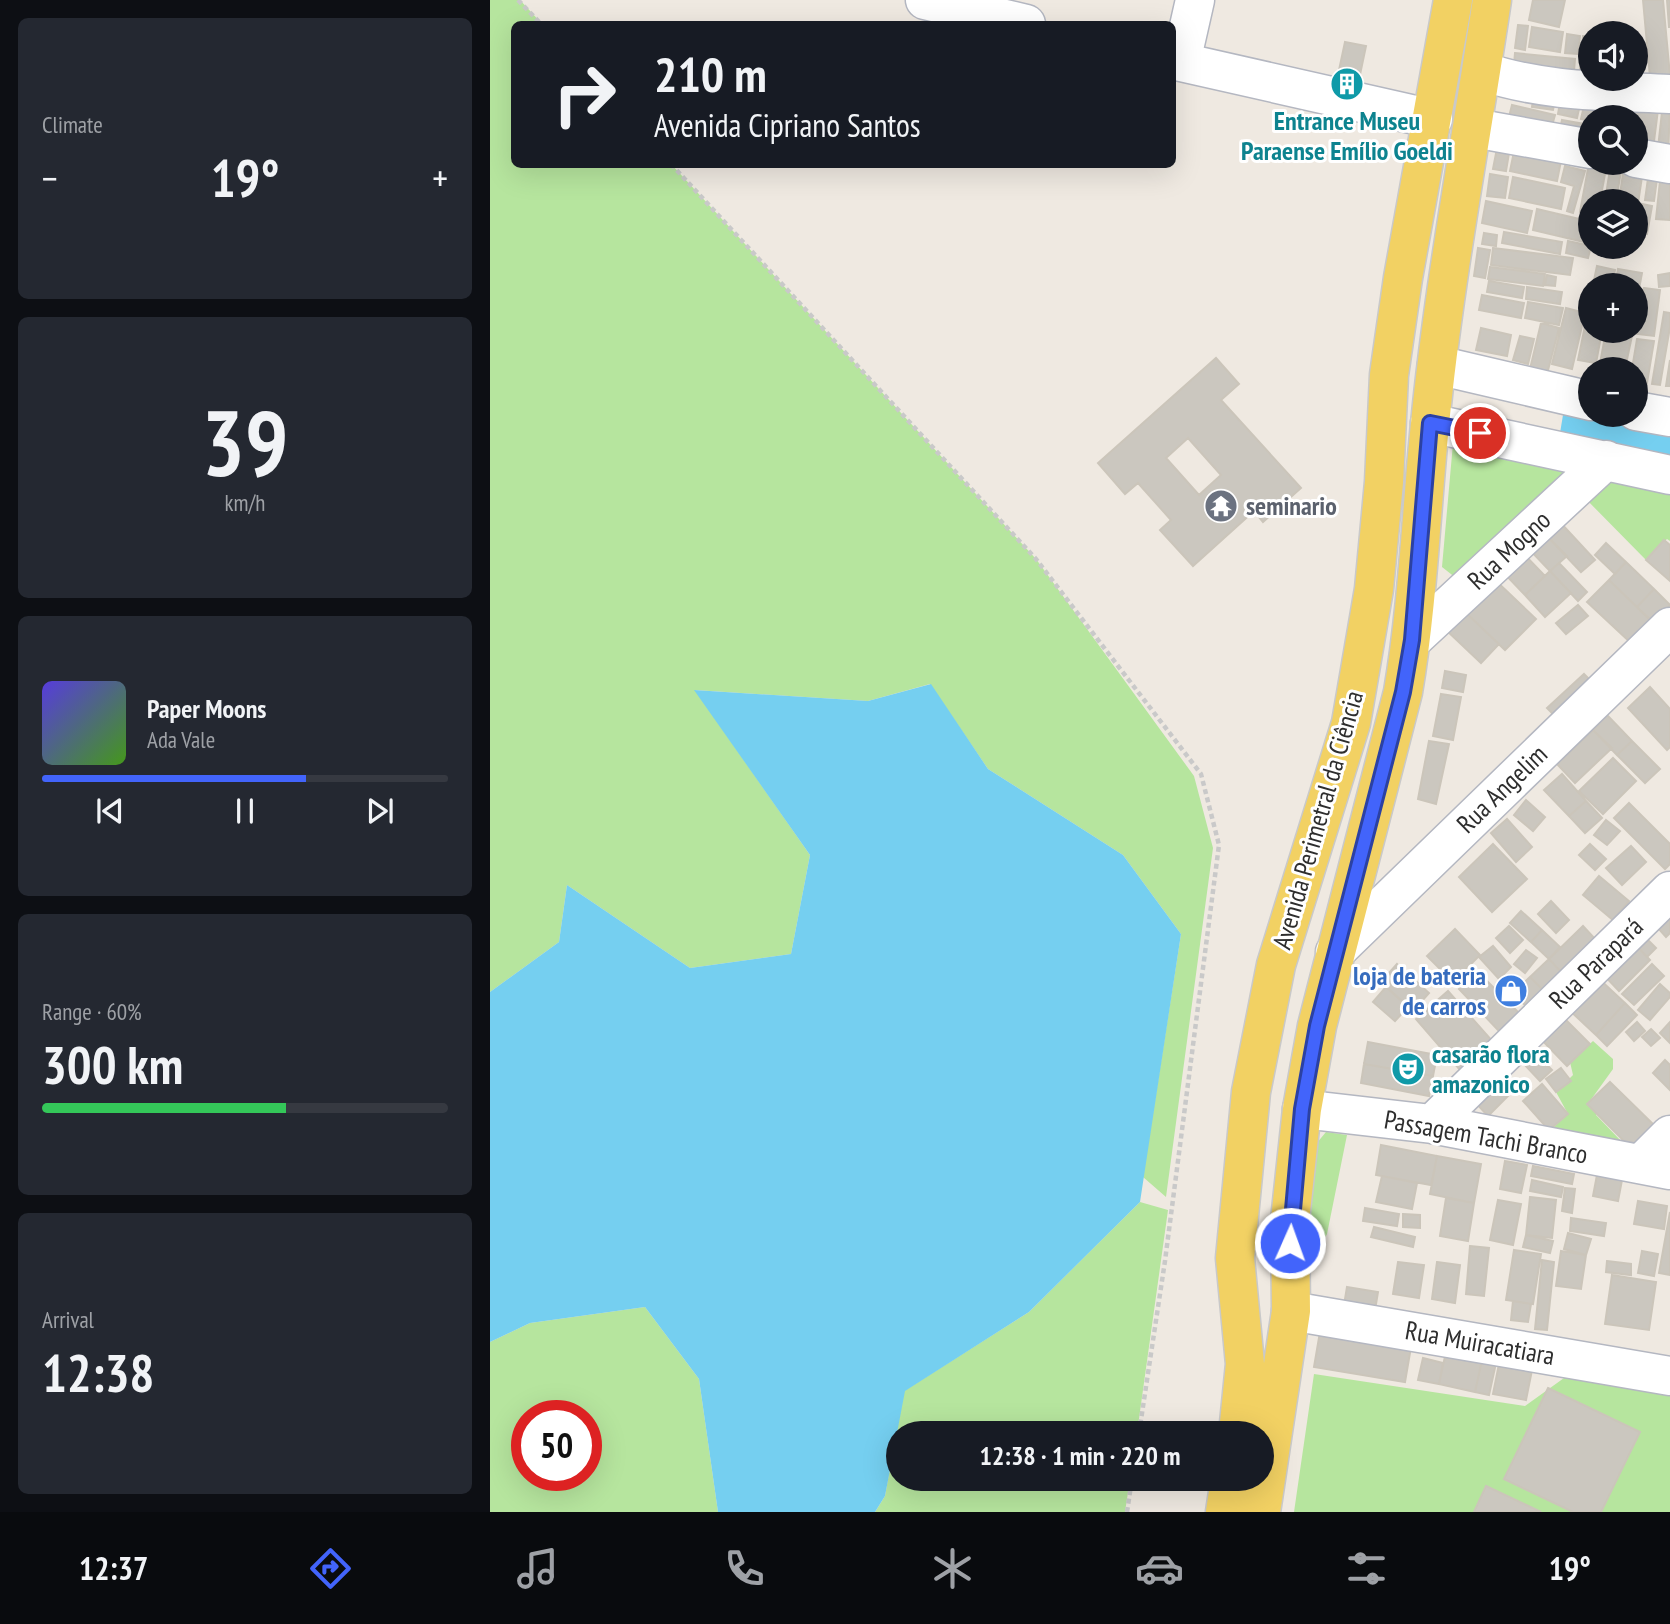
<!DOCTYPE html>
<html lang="en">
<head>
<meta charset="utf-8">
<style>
	:root { --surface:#171b24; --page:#242831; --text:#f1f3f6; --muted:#9ea1a6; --line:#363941; --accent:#4264fb }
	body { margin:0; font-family:"PT Sans Narrow",sans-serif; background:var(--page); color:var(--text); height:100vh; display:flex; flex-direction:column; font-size:26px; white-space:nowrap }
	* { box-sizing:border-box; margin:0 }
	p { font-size:23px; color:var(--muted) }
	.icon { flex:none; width:38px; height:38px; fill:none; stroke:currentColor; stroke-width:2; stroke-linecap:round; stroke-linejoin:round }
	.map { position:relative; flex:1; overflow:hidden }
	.details { display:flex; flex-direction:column; gap:18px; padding:18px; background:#0d0f14; width:490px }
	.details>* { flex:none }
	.guide { position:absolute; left:21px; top:21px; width:665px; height:147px; border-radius:10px; box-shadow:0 7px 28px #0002; background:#171b24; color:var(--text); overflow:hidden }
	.tools { position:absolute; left:1088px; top:21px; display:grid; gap:14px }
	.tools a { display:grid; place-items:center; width:70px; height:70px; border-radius:50%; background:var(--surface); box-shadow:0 7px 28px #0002; font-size:35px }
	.speed { position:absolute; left:21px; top:1400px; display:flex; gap:14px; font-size:35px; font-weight:700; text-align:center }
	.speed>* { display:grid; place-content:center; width:91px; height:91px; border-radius:50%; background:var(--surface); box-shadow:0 7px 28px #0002; line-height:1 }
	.speed .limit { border:10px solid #d22; background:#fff; color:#111 }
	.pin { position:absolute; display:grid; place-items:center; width:60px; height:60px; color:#fff; margin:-30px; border:4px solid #fff; border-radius:50%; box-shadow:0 2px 7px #0007 }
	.me { position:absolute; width:77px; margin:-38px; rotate:2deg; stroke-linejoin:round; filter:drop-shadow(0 0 5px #0008) }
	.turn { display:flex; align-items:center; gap:24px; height:147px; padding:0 28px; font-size:32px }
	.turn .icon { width:91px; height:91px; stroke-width:2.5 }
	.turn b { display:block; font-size:49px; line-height:60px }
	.big { font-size:52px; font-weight:800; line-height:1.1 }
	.details .widget { flex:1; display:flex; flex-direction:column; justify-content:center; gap:10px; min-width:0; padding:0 24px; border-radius:10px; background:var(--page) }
	.details .dial { align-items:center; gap:0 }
	.dial b { font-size:91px; line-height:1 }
	.song { display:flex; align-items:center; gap:21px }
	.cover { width:84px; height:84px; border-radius:10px; background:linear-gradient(135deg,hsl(250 70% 55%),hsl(100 70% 35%)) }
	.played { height:7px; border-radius:4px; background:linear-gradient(90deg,var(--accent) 65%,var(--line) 65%) }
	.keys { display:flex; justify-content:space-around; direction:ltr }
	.heat { display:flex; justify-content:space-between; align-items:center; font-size:38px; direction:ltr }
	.charge { height:10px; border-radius:5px; background:linear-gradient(90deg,#34c759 60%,var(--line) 0) }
	.trip { position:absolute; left:396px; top:1421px; width:388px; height:70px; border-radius:35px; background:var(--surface); box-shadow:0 7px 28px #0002; font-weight:800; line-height:70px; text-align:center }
	.tab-bar { display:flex; height:112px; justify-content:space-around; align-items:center; background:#090b0e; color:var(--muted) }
	.tab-bar .icon { width:49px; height:49px }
	.tab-bar .current { color:var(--accent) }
	.tab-bar b { font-size:32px; color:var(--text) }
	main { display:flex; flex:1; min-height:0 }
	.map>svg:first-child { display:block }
	.green { fill:#b6e59e; fill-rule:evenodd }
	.water { fill:#75cff0 }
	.building { fill:#cbc7bf; stroke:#cbc5ba; stroke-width:2; fill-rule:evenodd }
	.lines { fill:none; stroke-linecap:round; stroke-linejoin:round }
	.minor-casing { stroke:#b4b7c1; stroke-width:41 }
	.major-casing { stroke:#c9c9c9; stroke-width:41 }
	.path { stroke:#c9c9c9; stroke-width:4.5; stroke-dasharray:5 3.5; stroke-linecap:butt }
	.minor { stroke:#fff; stroke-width:38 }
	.major { stroke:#f2d163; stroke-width:38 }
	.route-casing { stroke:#2b41a3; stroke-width:18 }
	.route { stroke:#4264fb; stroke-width:12 }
	.labels { text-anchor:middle; stroke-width:6; stroke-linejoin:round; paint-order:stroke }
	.culture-label { font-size:26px; font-weight:bold; fill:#0d838f; stroke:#fff }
	.worship-label { font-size:26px; font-weight:bold; fill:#5b616d; stroke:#fff; text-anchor:start }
	.street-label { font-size:26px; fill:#2e2e2e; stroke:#fff }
	.shop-label { font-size:26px; font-weight:bold; fill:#366cbe; stroke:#fff; text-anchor:end }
</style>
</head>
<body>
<main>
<section class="details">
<div class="widget"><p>Climate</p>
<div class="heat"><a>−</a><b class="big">19°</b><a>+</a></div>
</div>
<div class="widget dial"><b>39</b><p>km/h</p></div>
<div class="widget">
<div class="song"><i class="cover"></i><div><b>Paper Moons</b><p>Ada Vale</p></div></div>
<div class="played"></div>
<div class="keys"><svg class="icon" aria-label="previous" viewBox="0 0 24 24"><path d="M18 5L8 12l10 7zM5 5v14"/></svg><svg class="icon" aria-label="pause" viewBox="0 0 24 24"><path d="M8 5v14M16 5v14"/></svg><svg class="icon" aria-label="next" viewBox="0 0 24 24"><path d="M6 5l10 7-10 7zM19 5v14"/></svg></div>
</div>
<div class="widget"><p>Range · 60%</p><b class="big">300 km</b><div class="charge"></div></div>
<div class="widget"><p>Arrival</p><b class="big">12:38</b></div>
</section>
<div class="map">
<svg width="1180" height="1512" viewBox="0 0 1180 1512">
	<rect width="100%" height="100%" fill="#efe9e1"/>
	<!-- green -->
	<path class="green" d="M0,0h30l22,24h-28v140l158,1 364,394 158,217 19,72 -47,349 -23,-20 38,-243 -58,-79 -135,-86 -58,-85 -62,17 -173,-11 115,165 -19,99 -101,14 -123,-83 -8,57 -69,50z
		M964,432l128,43 -126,103 -14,-11z
		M1119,466l61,14v61l-3,-2 -21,21 -64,-65z
		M1103,1041l20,18v10l-23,32 11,7 -5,7 27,28 -75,-11 20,-18 -12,-22 17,-17 -3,-13z
		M836,1132l21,3 -20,99 -13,21 -8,-14v-85z
		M650,1202l28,8 -31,223h-239v46h232l-5,33h-250l10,-16 19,-105 125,-79z
		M155,1307l54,72 19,133h-228v-170l40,-19zM37,1416h59v59h-59z
		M1081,1373l99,18v121h-376l20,-138 211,32z"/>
	<!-- water -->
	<path class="water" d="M1075,403l26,12h28l51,10v32l-110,-24z
		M441,684l57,85 135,86 58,79 -41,268 -111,110 -124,79 -20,105 -10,16h-157l-19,-133 -54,-72 -115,16 -40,19v-350l69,-50 8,-57 123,83 101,-14 19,-99 -116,-165 174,11z"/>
	<!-- building -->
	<path class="building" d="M1043,0h32l-6,27 -30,-7z
		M1153,0h20l7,76 -20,1z
		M1177,0h3v27h-1z
		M1028,25l10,1 -3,24 -10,-2z
		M1042,27l31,5 -3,20 -31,-5z
		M1077,34l13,2 -2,18 -13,-1z
		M1093,36l8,1v42l-12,2z
		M855,42l21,4 -17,81 -21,-5z
		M1025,53l60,6 -2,24 -60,-7z
		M1045,88l22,4 -4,18 -21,-3z
		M1072,92l20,3 -5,23 -19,-4z
		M1143,99l26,3 -7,55 -16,-2v-38h-5z
		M1114,101l10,2 -2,14h-11z
		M1173,103l7,1 -2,55 -11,-2z
		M1022,105l43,10 -6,21 -42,-11z
		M1094,106l14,3 -2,8h-5v4l-10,-2z
		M1072,120l29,5v22l-33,-7z
		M1009,138l12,3 -5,30 -13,-2z
		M1026,142l47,9 -6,30 -47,-10z
		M1100,158l1,5h16l-7,38h-9v13l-11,-2z
		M1121,163l11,2 -6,36h-11z
		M1075,166l20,5 -12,42 -6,-2 7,-25 -13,-4z
		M1134,167l19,3 -6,40 -1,-9h-17z
		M1159,171l9,1 -4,29 -9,-1z
		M1171,171l9,1v48l-14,-1z
		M1000,174l18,3 -3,21 -18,-2z
		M1023,177l52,11 -4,21 -52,-11z
		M996,201l46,10 -5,22 -45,-10z
		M1152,204l10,2 -5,28 -10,-2z
		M1047,209l51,12 -4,21 -51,-12z
		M1014,232l58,10 -2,12 -58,-11z
		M994,233l13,2 -1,11 -14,-2z
		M1078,241l23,5 -3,12 -22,-5z
		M988,248l12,2 -5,28 -11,-2z
		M1003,248l80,10 -3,17 -79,-10z
		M1107,266l18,4 -3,15h-19z
		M1000,267l55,7 -2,12 -55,-7z
		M1128,269l24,4 -6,32v-20h-21z
		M1180,273v13l-11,1 -1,-12z
		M1057,275l9,2 -1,9 -10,-1z
		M999,281l35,6 -2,11 -35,-6z
		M1037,287l35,5 -2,12 -34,-5z
		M1154,288l16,2 -6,46 -17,-2z
		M992,295l42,8 -3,15 -42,-8z
		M1101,297v34h11l-6,32 -18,-3z
		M1038,302l35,6 -4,17 -34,-7z
		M1076,308l19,5 -13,56 -20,-5z
		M1174,312l6,1v14l-10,58 -8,-1z
		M1051,323l18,5 -12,46 -17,-5z
		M991,328l30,7 -4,21 -31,-6z
		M1116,331h27l-8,38h-26z
		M1030,336l14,3 -6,25 -15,-4z
		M1147,339l17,2 -7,42 -11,-2v-12h-4z
		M726,358l23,26 -18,16 80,88 -38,34 -9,-11 -61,55 -33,-36 11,-10 -33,-37 -13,11 -27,-31zM698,438l33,37 -22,20 -33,-37z
		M1180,360v26h-4z
		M1068,520l37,40 -14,12 -37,-39z
		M1054,533l23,23 -17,15 -22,-23z
		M1174,540l6,5v36l-24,-21z
		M1116,543l20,19 -11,12 -20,-19z
		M1032,552l23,24 -20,19 -23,-24z
		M1136,562l28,27 -17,18 -28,-27z
		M1069,563l28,29 -9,9 -28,-30z
		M1060,571l21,22 -26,24 -20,-22z
		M1004,579l42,40 -31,31 -42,-40z
		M1119,580l42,41 -21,21 -43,-40z
		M1164,589l16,16 -15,19 -18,-17z
		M1088,605l10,11 -22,18 -10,-11z
		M973,610l36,34 -18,19 -36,-34z
		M955,671l21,4 -3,17 -21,-4z
		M1094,674l7,7 -37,34 -7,-7z
		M1160,687l20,22v38l-3,3 -39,-42z
		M951,694l20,3 -8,43 -20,-4z
		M1117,715l25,26 -15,14 -24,-25z
		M1103,730l19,18 -37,35 -18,-19z
		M939,741l20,3 -13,60 -18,-5z
		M1142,741l28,28 -15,14 -28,-28z
		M1123,758l23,23 -33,33 -24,-23z
		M1072,774l24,27 -17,15 -25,-26z
		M1036,800l19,17 -12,14 -19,-16z
		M1096,801l16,17 -17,15 -16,-17z
		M1139,803l41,41v20l-5,5 -51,-51z
		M1017,819l25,28 -16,15 -25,-29z
		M1116,820l14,11 -13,14 -13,-10z
		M1003,844l34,35 -35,33 -33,-35z
		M1100,844l16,15 -11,11 -16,-15z
		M1141,846l15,16 -24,23 -16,-17z
		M1109,876l30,25 -16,19 -30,-25z
		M1061,901l18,19 -13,13 -18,-19z
		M1031,911l21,19 -11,12 -21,-19z
		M1180,914v19l-4,4 -15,-17z
		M1019,926l14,14 -13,13 -14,-15z
		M1093,926l12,13 -34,33 -12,-13z
		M965,929l25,26 -27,27 -26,-26z
		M1052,930l18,17 -11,12 -18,-17z
		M1150,932l16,16 -9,9 -16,-17z
		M1141,940l19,20 -31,31 -19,-20z
		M1003,946l18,21 -12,12 -20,-22z
		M1036,950l11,8 -12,15 -11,-9z
		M1059,959l12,13 -18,18 -13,-13z
		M907,964l32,29 -16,18 -32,-29z
		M1162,964l12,12 -30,29 -12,-11z
		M987,971l42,42 -20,18 -40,-42z
		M1106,976l29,27 -29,32 -30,-28z
		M1040,977l13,13 -17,16 -13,-13z
		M1170,984l10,9v4l-20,23 -12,-10z
		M896,987l22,20 -13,14 -22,-19z
		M958,991l45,51 -32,29 -45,-52z
		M1135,1003l12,12 -30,31 -11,-11z
		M1072,1016l28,28 -23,22 -28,-29z
		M1147,1022l8,9 -11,10 -8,-9z
		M1180,1022v21l-10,-10z
		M1161,1029l9,9 -9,8 -9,-9z
		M878,1042l69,13 -4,21 -69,-12z
		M1047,1055l15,15 -12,11 -15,-16z
		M1175,1060l5,5v25l-17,-17z
		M874,1064l69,12 -4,20 -68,-13z
		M1071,1068l10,13 -15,11 -10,-13z
		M1007,1079l14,14 -23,23 -13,-14z
		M1120,1082l45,44 -23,23 -45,-45z
		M1052,1084l26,30 -19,16 -26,-29z
		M891,1145l56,11 -6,29 -55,-10z
		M947,1156l44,8 -7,39 -44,-9z
		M1015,1161l22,4 -6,28 -21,-4z
		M1043,1166l41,8 -2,10 -41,-8z
		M1107,1175l25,5 -4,21 -25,-5z
		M892,1176l35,7 -5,26 -36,-7z
		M1042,1180l31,7 -2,10 -31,-6z
		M1075,1188l10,1 -3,24 -10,-2z
		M1040,1197l26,3 -4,38 -26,-3z
		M956,1198l28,5 -6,38 -28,-5z
		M1008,1200l23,4 -8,41 -23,-5z
		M1148,1201l29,5 -3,23 -30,-5z
		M875,1208l34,6 -2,12 -34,-5z
		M1180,1212v63l-11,-2z
		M913,1214l17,1v13l-17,-1z
		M1081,1218l35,5 -2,13 -34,-5z
		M884,1227l41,10 -2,10 -42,-10z
		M1078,1233l23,6 -5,16 -22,-6z
		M1036,1235l27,6 -3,12 -27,-6z
		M980,1246l19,2 -5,48 -18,-2z
		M1024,1250l27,4 -8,50 -27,-4z
		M1071,1251l25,4 -5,34 -25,-3z
		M1152,1251l16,3 -4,22 -16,-3z
		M1052,1260l12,2 -7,68 -12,-1z
		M1117,1261l24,3v11l-25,-3z
		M908,1262l26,3 -5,33 -26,-4z
		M947,1262l23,3 -5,38 -23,-4z
		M1122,1275l44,7 -7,48 -44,-6z
		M857,1287l31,5 -3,18 -31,-5z
		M1023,1301l18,3 -3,18 -17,-2z
		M830,1332l91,15 -6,35 -91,-15z
		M956,1352l36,8 -7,32 -36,-8z
		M933,1358l20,5 -4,21 -21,-4z
		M1010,1359l33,6 -7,35 -33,-6z
		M992,1360l14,3 -7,32 -14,-3z
		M1058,1388l92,44 -39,80h-28l-69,-33z
		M996,1486l55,26h-67z"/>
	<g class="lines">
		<defs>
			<path id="minor" d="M435,0l101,24
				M682,60l261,59
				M691,62l14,-62
				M992,71c60,21 125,20 188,23
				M984,128l117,21
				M1146,158l34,6
				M947,365l154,36
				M1146,411l34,6
				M940,423l240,52
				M922,640l194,-180
				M845,952l335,-325
				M812,1109l130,15 238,46
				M942,1124l238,-233
				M1151,1164l29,-29
				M801,1311l379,65"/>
			<path id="major" d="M748,1433l7,-69 -10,-106 16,-166 25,-127 75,-242 23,-134 10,-107 5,-107 14,-97 50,-278
				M735,1512l5,-33
				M771,1512l30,-201 -1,-91 12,-111 15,-83 86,-334c15,-88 18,-179 27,-268 14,-142 41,-283 62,-424"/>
		</defs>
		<!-- minor casing -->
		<use href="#minor" class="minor-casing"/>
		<!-- major casing -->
		<use href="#major" class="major-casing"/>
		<!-- path -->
		<path class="path" d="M28,0l23,24
			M181,164l365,395 165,215 18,71 -54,416 -26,172
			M637,1512l5,-33"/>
		<!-- minor -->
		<use href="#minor" class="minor"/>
		<!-- major -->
		<use href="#major" class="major"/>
	</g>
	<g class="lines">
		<defs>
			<path id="route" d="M800,1243l12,-134 15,-83 86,-334 9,-52 18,-217 50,10"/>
		</defs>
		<!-- route casing -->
		<use href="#route" class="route-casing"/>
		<!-- route -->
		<use href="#route" class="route"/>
	</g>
	<!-- icons -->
	<defs>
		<symbol id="building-disc" viewBox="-11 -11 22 22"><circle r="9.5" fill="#0f9aa8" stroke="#fff"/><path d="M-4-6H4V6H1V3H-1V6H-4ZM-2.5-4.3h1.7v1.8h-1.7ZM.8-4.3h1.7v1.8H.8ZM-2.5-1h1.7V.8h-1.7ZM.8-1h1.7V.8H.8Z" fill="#fff"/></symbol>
		<symbol id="temple-disc" viewBox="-11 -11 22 22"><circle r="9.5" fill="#6b7280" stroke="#fff"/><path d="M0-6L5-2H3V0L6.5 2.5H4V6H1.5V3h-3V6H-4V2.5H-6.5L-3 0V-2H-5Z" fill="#fff"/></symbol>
		<symbol id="shop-disc" viewBox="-11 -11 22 22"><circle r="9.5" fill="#3f7fe0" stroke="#fff"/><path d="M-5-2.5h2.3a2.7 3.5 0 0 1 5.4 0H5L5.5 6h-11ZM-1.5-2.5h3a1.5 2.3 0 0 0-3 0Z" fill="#fff"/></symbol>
		<symbol id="theatre-disc" viewBox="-11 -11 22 22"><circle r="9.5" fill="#0f9aa8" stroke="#fff"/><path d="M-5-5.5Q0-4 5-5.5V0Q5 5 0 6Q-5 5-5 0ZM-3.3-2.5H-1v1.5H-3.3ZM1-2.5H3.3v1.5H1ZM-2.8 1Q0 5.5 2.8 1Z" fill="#fff"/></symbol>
	</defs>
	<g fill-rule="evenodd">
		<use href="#building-disc" x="838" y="65" width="38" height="38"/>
		<use href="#temple-disc" x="712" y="487" width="38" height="38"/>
		<use href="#shop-disc" x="1002" y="972" width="38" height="38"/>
		<use href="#theatre-disc" x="899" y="1050" width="38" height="38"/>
	</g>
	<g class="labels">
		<!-- culture labels -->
		<g class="culture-label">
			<text x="857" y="130">Entrance Museu<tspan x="857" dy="30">Paraense Emílio Goeldi</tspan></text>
			<text x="942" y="1063" text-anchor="start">casarão flora<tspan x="942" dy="30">amazonico</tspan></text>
		</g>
		<!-- worship labels -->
		<g class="worship-label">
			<text x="756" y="515">seminario</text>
		</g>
		<!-- street labels -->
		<g class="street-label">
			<text transform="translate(1019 550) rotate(-43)" y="9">Rua Mogno</text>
			<text transform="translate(1012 789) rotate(-44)" y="9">Rua Angelim</text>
			<text transform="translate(828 820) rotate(-74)" y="9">Avenida Perimetral da Ciência</text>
			<text transform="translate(1106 963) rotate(-44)" y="9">Rua Parapará</text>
			<text transform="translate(996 1137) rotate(10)" y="9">Passagem Tachi Branco</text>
			<text transform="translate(990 1343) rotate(10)" y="9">Rua Muiracatiara</text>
		</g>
		<!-- shop labels -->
		<g class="shop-label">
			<text x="996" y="985">loja de bateria<tspan x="996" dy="30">de carros</tspan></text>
		</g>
	</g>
</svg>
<div class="tools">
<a><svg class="icon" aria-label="sound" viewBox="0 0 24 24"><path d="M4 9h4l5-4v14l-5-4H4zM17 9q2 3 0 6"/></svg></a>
<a><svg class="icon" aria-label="search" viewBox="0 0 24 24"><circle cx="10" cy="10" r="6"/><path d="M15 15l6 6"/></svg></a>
<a><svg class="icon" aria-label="layers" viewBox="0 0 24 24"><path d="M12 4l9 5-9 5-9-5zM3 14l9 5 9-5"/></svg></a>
<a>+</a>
<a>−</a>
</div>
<div class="speed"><div class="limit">50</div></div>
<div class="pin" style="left:990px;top:433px;background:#d93025"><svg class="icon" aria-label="arrive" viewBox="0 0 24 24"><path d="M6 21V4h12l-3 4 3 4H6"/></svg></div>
<svg class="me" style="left:800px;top:1243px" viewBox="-20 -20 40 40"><circle r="17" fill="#4264fb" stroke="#fff" stroke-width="3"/><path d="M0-11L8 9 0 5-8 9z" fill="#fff"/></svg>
<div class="trip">12:38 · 1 min · 220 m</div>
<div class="guide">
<div class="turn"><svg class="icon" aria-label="right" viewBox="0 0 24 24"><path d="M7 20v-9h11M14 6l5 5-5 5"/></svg><div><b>210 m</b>Avenida Cipriano Santos</div></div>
</div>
</div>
</main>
<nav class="tab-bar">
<b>12:37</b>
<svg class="icon current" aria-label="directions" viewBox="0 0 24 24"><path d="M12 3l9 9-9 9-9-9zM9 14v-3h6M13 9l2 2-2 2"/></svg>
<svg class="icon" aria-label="music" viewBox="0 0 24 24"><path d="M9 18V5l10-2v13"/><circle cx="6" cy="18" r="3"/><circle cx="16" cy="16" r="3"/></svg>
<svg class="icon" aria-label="phone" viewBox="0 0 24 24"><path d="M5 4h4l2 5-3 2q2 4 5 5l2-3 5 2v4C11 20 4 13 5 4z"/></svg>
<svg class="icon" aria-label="climate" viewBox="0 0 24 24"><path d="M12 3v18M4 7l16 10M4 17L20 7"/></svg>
<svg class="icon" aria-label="car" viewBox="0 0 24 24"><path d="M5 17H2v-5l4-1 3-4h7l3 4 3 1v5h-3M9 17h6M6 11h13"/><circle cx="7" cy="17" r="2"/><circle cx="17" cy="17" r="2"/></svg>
<svg class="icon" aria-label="filters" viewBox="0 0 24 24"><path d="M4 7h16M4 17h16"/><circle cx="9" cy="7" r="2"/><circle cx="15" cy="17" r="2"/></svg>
<b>19°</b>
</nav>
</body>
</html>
